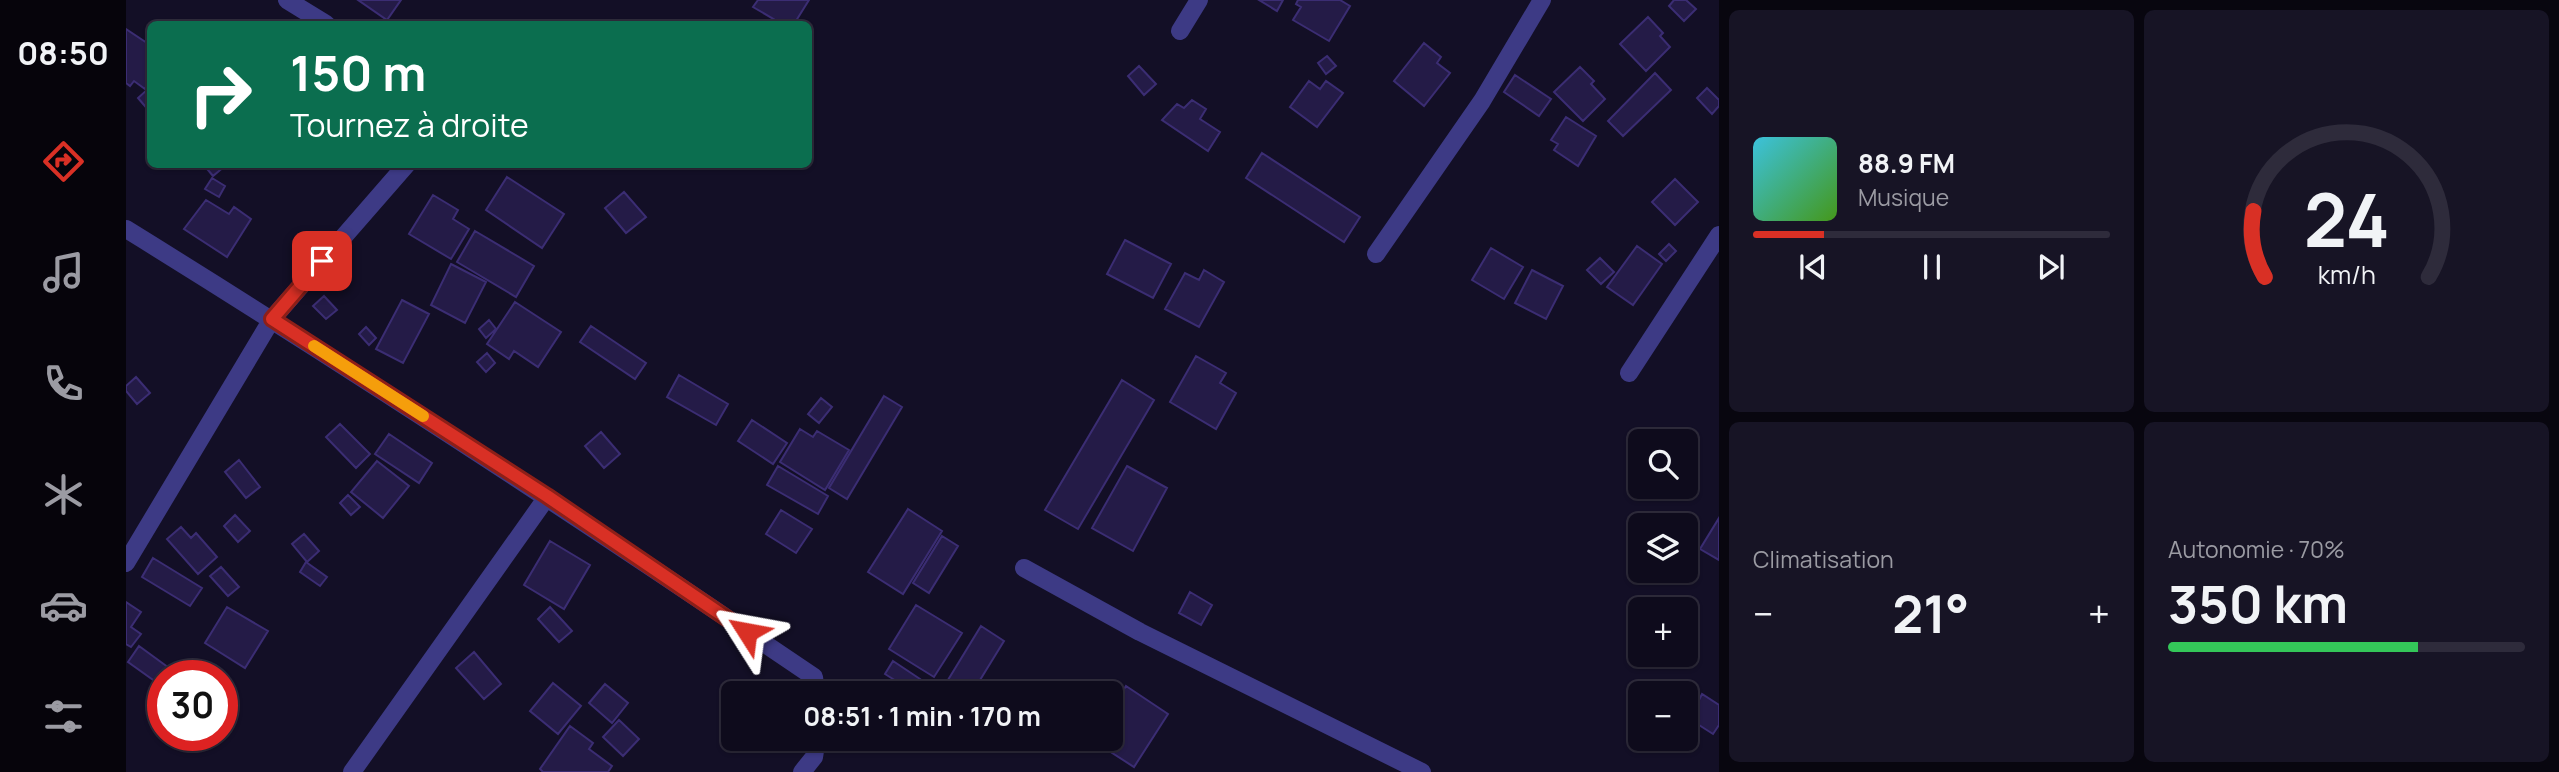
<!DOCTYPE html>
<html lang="fr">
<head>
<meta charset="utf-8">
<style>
	:root { --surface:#0e0b1c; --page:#171425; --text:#f1f3f6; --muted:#9b9ba3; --line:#2e2b3b; --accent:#d93025 }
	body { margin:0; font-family:Manrope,sans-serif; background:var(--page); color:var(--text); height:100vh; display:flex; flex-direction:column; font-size:26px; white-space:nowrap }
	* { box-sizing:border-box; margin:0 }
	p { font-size:23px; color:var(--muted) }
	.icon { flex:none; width:38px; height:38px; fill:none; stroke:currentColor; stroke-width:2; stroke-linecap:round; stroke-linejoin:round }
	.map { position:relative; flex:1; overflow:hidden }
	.side { display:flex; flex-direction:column; gap:10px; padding:10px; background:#08060f; width:840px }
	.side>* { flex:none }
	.top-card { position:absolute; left:21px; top:21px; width:665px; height:147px; border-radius:10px; box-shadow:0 2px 5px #0004,0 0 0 2px var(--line); background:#0b6e4f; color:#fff; overflow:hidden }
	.buttons { position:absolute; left:1502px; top:429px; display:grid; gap:14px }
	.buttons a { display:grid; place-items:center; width:70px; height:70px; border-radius:10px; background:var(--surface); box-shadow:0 2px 5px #0004,0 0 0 2px var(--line); font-size:35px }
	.speed { position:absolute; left:21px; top:660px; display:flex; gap:14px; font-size:35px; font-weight:700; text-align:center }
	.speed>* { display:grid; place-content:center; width:91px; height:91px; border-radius:50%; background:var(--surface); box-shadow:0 2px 5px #0004,0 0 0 2px var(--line); line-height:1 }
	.speed .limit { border:10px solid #d22; background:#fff; color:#111 }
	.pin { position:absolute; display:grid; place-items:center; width:60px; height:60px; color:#fff; margin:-30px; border-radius:14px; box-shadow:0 4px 10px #0006 }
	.me { position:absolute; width:77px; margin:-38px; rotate:304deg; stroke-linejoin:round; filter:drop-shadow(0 0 5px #0008) }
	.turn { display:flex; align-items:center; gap:24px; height:147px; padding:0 28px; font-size:32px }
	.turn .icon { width:91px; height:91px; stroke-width:2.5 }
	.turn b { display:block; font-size:49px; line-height:60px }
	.big { font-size:52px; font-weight:700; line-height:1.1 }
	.side .widget { flex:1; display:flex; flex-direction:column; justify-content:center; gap:10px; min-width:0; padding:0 24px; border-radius:10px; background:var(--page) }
	.side .dial { align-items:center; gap:0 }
	.dial svg { height:182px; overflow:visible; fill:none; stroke:var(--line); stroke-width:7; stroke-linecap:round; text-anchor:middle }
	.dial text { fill:var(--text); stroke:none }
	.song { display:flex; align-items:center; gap:21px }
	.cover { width:84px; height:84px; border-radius:10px; background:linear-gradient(135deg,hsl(190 70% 55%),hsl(100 70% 35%)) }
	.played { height:7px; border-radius:4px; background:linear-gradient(90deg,var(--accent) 20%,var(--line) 20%) }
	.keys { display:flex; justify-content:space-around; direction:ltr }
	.heat { display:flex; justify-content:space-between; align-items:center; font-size:38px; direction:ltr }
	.charge { height:10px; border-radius:5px; background:linear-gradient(90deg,#34c759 70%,var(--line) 0) }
	.side .tiles { flex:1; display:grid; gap:10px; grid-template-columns:repeat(2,1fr) }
	.trip { position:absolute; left:595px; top:681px; width:402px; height:70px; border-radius:10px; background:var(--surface); box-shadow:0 2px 5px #0004,0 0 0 2px var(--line); font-weight:700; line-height:70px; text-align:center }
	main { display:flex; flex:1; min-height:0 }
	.dock { display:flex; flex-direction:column; width:126px; justify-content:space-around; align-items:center; background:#06040b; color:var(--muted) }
	.dock .icon { width:49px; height:49px }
	.dock .active { color:var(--accent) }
	.dock b { font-size:32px; color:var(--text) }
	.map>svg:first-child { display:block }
	.building { fill:#241b47; stroke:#3b2d73; stroke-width:2 }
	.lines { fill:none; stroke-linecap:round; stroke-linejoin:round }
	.street { stroke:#3d3a85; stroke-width:18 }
	.route-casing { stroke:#8d1f18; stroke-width:18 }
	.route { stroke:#d93025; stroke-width:12 }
	.slow { stroke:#f59e0b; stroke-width:12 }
</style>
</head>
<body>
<main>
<nav class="dock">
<b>08:50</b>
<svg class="icon active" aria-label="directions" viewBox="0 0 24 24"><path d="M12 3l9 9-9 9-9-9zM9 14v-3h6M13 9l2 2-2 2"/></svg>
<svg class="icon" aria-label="music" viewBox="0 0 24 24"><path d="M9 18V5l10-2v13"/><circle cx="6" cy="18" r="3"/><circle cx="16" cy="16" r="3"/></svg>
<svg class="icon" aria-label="phone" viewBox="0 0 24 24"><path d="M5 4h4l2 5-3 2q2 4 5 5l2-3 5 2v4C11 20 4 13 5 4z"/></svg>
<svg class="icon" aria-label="climate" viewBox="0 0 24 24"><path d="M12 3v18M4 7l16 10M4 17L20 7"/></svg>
<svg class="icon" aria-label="car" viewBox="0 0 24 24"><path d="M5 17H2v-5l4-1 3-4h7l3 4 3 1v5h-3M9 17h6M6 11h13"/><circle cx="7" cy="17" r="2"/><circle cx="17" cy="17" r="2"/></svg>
<svg class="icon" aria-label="filters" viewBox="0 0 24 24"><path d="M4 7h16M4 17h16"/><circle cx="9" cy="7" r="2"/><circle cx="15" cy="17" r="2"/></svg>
</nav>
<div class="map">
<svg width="1593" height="772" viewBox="0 0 1593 772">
	<rect width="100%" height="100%" fill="#130f26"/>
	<!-- building -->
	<path class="building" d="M232,0h43l-14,20z
		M632,0h51l-15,24h-12l-29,-17z
		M1133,0h24l-6,11z
		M1172,0h42l10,6 -21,35 -36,-21 8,-13 -5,-3z
		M1548,0h12l10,9 -12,12 -15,-15z
		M1522,17l15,16 -3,3 10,11 -24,24 -26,-27z
		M0,29l24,16v35l-5,9 -11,-8 -4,5 -4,-3z
		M1298,43l17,14 -4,6 13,10 -26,33 -30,-25z
		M1201,56l9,10 -10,8 -8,-11z
		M1013,66l17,18 -12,11 -16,-19z
		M1454,67l14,14 -3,3 14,15 -22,22 -29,-29z
		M1529,73l16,17 -48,46 -15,-15z
		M1389,75l36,24 -12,17 -35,-24z
		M1183,81l11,8 6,-8 17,12 -26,34 -27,-20z
		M1581,88l12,12v6l-7,8 -15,-16z
		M22,89l2,3v20l-12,-14z
		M1066,100l14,9 -6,10 20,13 -12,19 -46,-31 15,-16 7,4z
		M1440,117l30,19 -18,30 -24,-16 4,-6 -7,-4z
		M1136,153l98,64 -16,25 -98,-64z
		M77,164h23v1l-13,11z
		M381,177l57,37 -22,34 -56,-38z
		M86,178l13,8 -6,11 -14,-8z
		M1549,179l23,23 -23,23 -23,-23z
		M498,192l22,25 -20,16 -21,-25z
		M307,195l25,15 -5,9 16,10 -18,30 -42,-25z
		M80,200l23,14 5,-7 17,12 -24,38 -43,-28z
		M349,231l59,35 -18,31 -59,-35z
		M999,240l46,24 -18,34 -46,-24z
		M1543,244l7,7 -10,10 -7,-7z
		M1511,246l25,18 -29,41 -26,-18z
		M1365,248l32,19 -19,32 -32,-19z
		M1474,258l14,14 -13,12 -14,-14z
		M325,264l35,18 -21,41 -34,-18z
		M1078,270l20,12 -25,45 -34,-18 20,-36 14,7z
		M1406,270l31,16 -17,33 -31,-16z
		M198,296l13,14 -11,9 -13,-13z
		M276,300l27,14 -26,49 -27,-14z
		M389,302l46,30 -23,35 -24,-16 -5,8 -22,-15z
		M363,320l7,9 -10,9 -7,-9z
		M465,326l55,37 -11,16 -55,-37z
		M240,327l10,11 -7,7 -10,-11z
		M361,353l8,10 -9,9 -9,-10z
		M1070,356l30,17 -6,10 16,10 -20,36 -46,-27z
		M553,375l49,29 -12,21 -49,-28z
		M10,377l14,16 -13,11 -11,-13v-5z
		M996,380l32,20 -76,129 -33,-19z
		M758,396l18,11 -55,92 -18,-11z
		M695,398l11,9 -13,16 -11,-9z
		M626,420l35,23 -14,21 -35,-23z
		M214,424l30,30 -14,14 -30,-31z
		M674,429l13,8 4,-6 32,19 -24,40 -45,-28z
		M475,432l19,22 -16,14 -19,-22z
		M263,434l43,29 -13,20 -44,-29z
		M113,460l21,27 -14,11 -21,-26z
		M251,461l32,25 -26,32 -32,-26z
		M652,466l50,30 -10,18 -51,-29z
		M1001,466l40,22 -34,63 -41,-23z
		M222,495l12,12 -9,8 -11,-12z
		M782,509l34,22 -39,63 -35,-22z
		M655,510l31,19 -16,24 -30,-19z
		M109,515l15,16 -12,11 -14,-16z
		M1593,518v42l-19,-11z
		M55,527l10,11 5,-5 21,24 -19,17 -31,-35z
		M178,534l15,17 -12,11 -15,-18z
		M816,536l16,10 -29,47 -16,-10z
		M424,541l40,24 -26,44 -40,-24z
		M27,558l49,30 -12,18 -48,-29z
		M180,562l21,15 -7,9 -20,-14z
		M95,567l18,20 -11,9 -18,-20z
		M1064,592l22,13 -11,20 -22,-12z
		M0,602l15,10 -10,15 10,7 -10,13 -5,-3z
		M790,605l46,28 -28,44 -45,-28z
		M101,607l41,24 -23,37 -40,-25z
		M424,607l22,24 -13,11 -21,-23z
		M855,626l23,15 -32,52h-32z
		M13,646l41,30h-17v11l-35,-25z
		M348,652l27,32 -17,15 -28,-31z
		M767,661l27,18 -8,12 -27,-17z
		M427,683l28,23 -23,28 -28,-23z
		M479,684l23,19 -16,20 -23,-20z
		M1000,686l42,28 -34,53 -42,-27 19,-2v-28z
		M1559,692l14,8 3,-6 17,11v20l-6,9 -28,-18z
		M493,720l20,19 -16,17 -20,-19z
		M444,726l23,17 -4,6 23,17 -4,6h-65l-3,-3z"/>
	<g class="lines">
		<!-- street -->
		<path class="street" d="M161,0l39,24
			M1054,31l19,-31
			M0,229c233,144 461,294 688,448l2,16
			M1250,254l106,-153 60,-101
			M1503,373l90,-138
			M0,563l146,-244 135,-155
			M898,568l116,64 282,140
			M226,772l195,-275
			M676,772l12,-15 3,-19"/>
	</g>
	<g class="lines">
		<defs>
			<path id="route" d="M196,261l-50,58 275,177 200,136"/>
		</defs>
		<!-- route casing -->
		<use href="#route" class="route-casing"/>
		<!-- route -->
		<use href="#route" class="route"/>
		<!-- slow -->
		<path class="slow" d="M188,346l109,70"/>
	</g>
</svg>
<div class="buttons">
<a><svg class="icon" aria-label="search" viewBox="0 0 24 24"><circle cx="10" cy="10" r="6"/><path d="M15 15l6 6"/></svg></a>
<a><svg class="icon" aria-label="layers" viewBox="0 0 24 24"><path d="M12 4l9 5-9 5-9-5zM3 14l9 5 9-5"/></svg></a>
<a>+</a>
<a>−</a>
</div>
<div class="speed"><div class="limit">30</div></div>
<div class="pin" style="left:196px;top:261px;background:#d93025"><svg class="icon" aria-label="arrive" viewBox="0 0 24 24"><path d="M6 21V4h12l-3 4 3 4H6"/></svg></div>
<svg class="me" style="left:621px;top:632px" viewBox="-20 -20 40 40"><path d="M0-17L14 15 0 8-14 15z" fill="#d93025" stroke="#fff" stroke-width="4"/></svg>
<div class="trip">08:51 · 1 min · 170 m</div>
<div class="top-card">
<div class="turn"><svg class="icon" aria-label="right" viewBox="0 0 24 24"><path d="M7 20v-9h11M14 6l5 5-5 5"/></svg><div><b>150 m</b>Tournez à droite</div></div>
</div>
</div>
<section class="side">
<div class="tiles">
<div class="widget">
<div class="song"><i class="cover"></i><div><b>88.9 FM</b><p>Musique</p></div></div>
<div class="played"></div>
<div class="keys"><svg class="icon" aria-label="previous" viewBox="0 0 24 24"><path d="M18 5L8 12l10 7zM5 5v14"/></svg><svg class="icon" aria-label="pause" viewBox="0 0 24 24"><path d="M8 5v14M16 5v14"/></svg><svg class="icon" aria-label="next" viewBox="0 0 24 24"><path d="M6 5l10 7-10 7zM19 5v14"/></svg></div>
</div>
<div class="widget dial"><svg viewBox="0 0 100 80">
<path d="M14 69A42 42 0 1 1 86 69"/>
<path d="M14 69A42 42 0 0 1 9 40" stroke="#d93025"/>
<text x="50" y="56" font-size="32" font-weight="700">24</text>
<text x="50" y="72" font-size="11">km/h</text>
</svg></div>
<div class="widget"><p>Climatisation</p>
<div class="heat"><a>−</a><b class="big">21°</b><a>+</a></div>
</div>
<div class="widget"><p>Autonomie · 70%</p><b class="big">350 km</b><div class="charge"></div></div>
</div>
</section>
</main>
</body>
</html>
